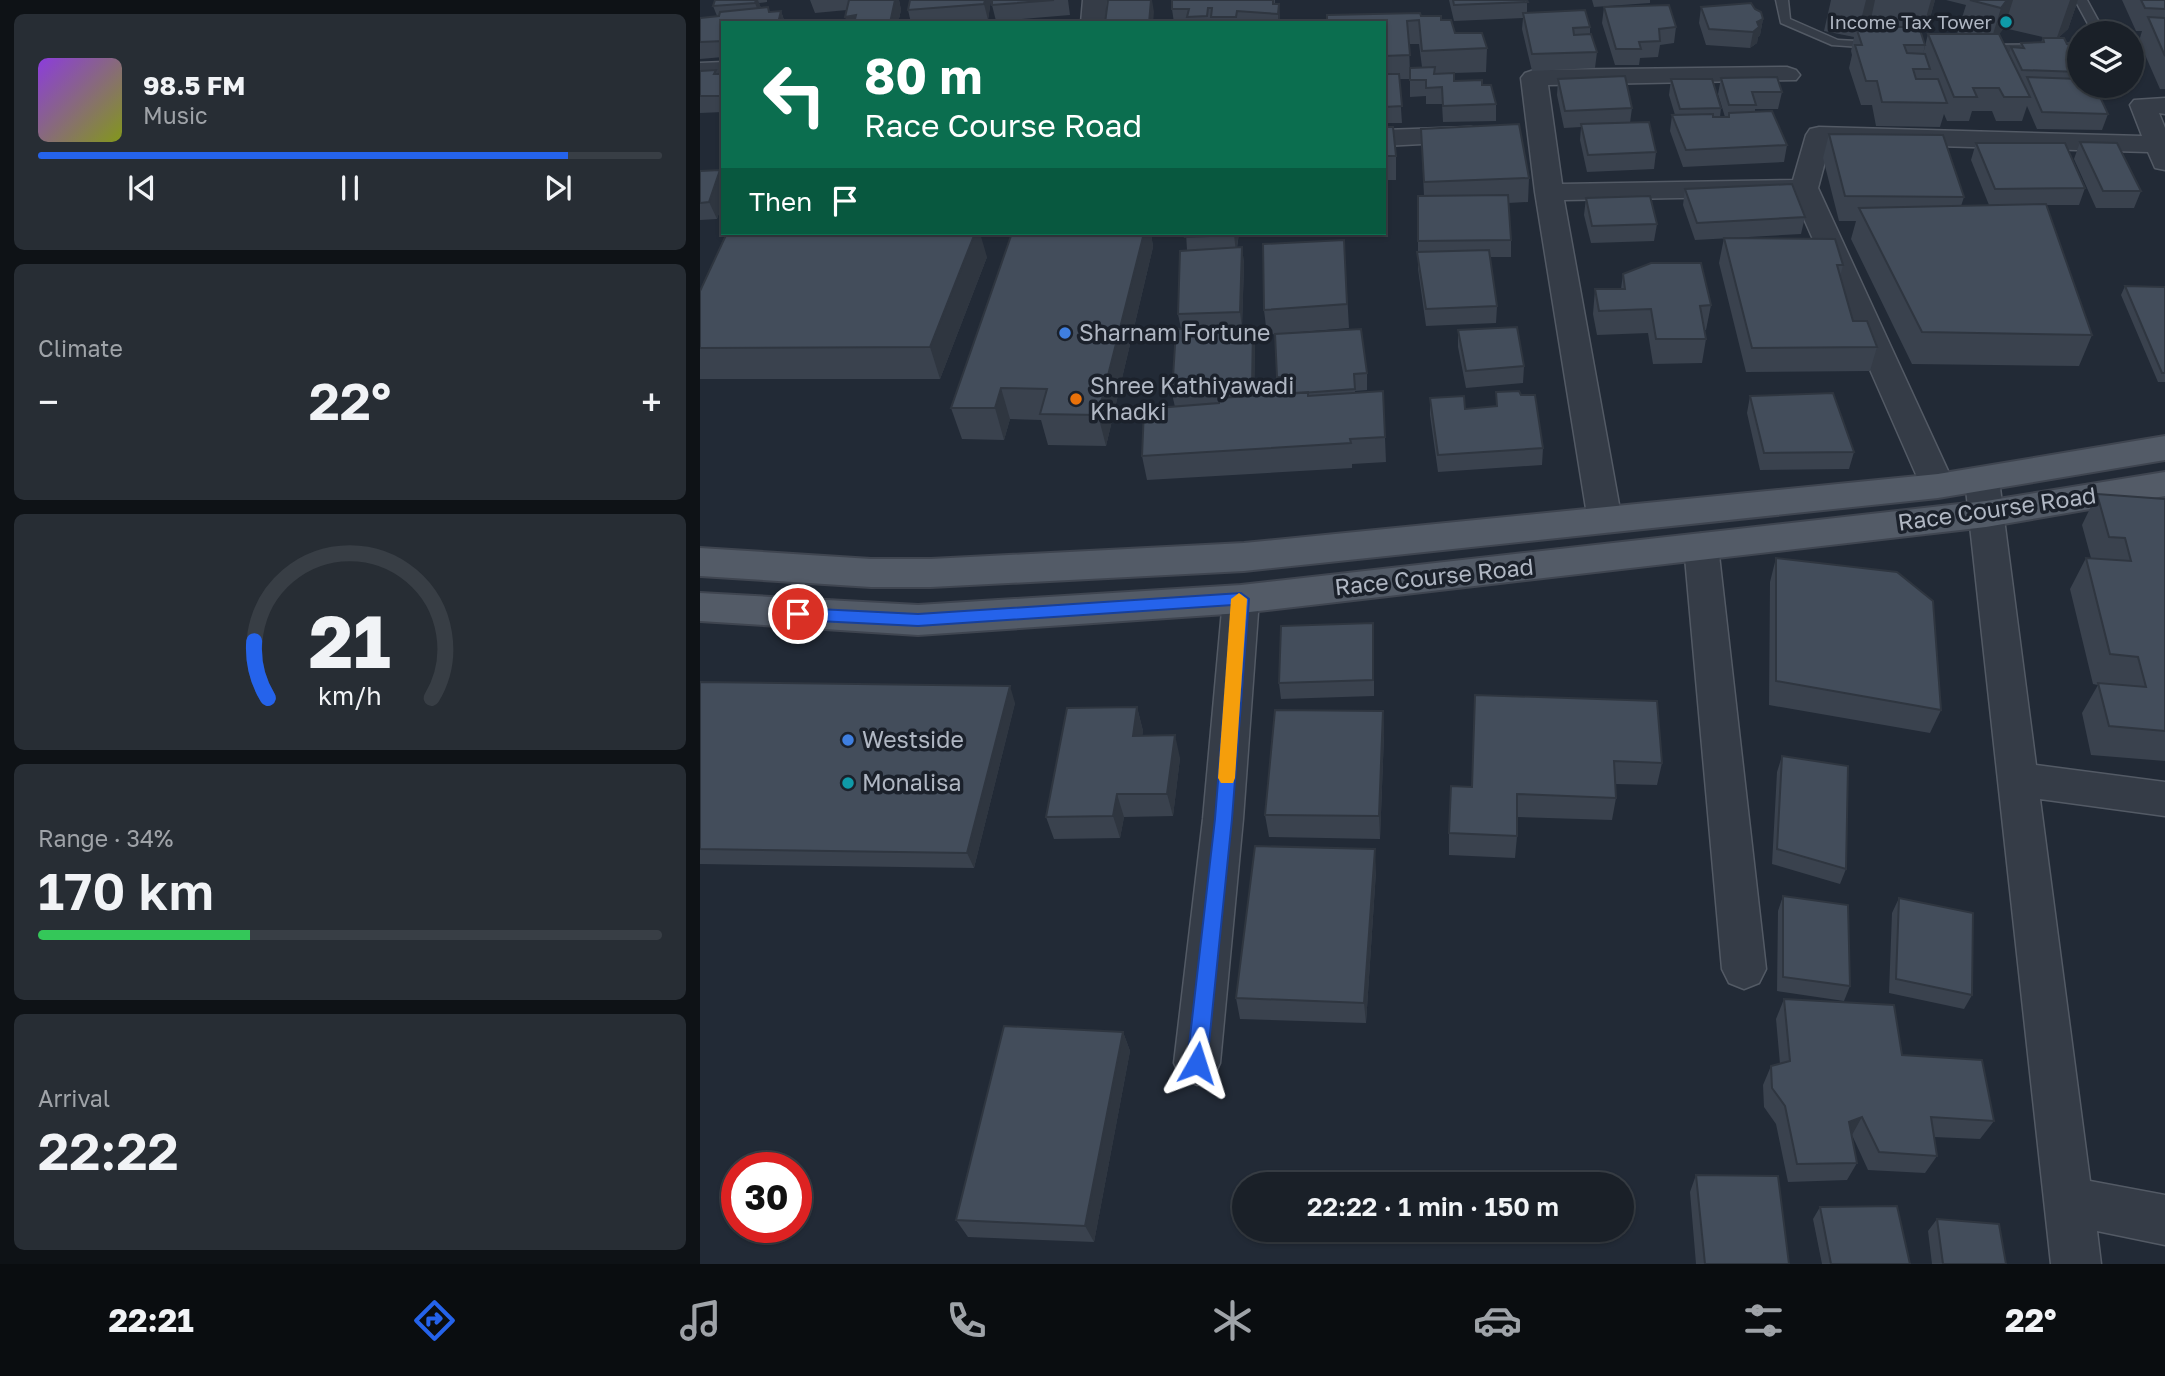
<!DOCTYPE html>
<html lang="en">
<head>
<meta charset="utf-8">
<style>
	:root { --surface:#1a2028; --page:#272d34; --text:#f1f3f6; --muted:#9fa3a8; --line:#383e45; --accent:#2563eb }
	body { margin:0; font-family:"Golos Text",sans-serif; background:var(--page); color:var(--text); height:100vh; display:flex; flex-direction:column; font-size:26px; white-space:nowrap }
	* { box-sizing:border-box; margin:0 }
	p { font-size:23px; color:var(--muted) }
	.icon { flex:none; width:38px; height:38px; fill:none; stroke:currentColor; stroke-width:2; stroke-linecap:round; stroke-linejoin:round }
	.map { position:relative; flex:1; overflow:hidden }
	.details { display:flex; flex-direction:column; gap:14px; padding:14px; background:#0e1216; width:700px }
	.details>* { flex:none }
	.top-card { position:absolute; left:21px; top:21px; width:665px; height:214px; border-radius:0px; box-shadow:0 2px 5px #0004,0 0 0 2px var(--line); background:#0b6e4f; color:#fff; overflow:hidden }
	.controls { position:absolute; left:1367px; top:21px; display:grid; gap:14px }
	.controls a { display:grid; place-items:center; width:77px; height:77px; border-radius:50%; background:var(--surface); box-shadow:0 2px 5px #0004,0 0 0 2px var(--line); font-size:35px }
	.speed { position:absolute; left:21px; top:1152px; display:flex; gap:14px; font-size:35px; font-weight:700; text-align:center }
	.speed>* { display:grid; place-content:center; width:91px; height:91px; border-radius:50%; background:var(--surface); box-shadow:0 2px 5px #0004,0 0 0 2px var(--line); line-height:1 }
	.speed .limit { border:10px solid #d22; background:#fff; color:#111 }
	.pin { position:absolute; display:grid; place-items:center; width:60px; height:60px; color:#fff; margin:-30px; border:4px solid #fff; border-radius:50%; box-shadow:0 2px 7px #0007 }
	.me { position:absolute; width:77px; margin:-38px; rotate:6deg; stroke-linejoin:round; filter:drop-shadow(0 0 5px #0008) }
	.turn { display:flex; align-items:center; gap:24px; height:147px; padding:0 28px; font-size:32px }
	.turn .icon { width:91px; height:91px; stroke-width:2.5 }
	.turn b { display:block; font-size:49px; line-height:60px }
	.then { display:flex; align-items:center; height:66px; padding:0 28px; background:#0003; gap:14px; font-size:26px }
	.big { font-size:52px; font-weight:600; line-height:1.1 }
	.details .tile { flex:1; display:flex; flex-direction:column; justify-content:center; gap:10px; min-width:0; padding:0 24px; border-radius:10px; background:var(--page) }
	.details .dial { align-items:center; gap:0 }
	.dial svg { height:182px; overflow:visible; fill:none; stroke:var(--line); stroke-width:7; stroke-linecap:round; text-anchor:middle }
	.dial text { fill:var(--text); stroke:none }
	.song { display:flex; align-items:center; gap:21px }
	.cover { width:84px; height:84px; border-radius:10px; background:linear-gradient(135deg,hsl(270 70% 55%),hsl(70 70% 35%)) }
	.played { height:7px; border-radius:4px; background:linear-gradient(90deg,var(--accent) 85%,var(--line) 85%) }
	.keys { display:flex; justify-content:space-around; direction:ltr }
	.heat { display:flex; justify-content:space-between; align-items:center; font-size:38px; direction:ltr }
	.charge { height:10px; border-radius:5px; background:linear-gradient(90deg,#34c759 34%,var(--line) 0) }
	.trip { position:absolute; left:532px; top:1172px; width:402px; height:70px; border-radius:35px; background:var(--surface); box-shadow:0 2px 5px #0004,0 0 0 2px var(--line); font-weight:600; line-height:70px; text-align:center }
	.dock { display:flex; height:112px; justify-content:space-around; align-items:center; background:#0a0d10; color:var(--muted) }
	.dock .icon { width:49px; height:49px }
	.dock .current { color:var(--accent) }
	.dock b { font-size:32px; color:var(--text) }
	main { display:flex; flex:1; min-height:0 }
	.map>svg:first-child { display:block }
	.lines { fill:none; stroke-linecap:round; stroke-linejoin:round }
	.service-casing { stroke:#535a65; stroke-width:3 }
	.minor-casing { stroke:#535a65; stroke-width:3 }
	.primary-casing { stroke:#3f4550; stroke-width:4 }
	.service { fill:#353c47; fill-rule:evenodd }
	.minor { fill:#353c47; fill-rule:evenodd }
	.primary { fill:#535b67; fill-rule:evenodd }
	.wall { fill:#3a424e; fill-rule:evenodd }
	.shaded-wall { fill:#2f3640 }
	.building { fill:#434d5b; stroke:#2f3640; stroke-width:2 }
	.route { fill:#2563eb; stroke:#184099; stroke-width:2 }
	.slow { fill:#f59e0b }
	.culture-dot { fill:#0f9aa8; stroke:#1b212b; stroke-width:2.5 }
	.shop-dot { fill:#3f7fe0; stroke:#1b212b; stroke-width:2.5 }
	.food-dot { fill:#e8710a; stroke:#1b212b; stroke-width:2.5 }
	.labels { text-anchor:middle; stroke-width:7; stroke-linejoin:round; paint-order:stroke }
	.far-poi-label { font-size:19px; fill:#b0b7c3; stroke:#1b212b; text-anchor:end }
	.poi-label { font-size:23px; fill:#b0b7c3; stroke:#1b212b; text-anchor:start }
	.street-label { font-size:23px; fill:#b0b7c3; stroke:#1b212b }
</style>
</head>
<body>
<main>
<section class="details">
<div class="tile">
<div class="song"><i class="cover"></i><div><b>98.5 FM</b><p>Music</p></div></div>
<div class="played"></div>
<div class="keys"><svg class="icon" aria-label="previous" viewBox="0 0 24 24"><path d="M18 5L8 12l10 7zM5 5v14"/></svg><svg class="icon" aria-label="pause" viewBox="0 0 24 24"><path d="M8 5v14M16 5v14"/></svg><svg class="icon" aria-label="next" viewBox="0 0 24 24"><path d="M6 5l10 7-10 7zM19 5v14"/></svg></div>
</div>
<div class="tile"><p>Climate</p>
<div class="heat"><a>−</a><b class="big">22°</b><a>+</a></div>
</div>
<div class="tile dial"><svg viewBox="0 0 100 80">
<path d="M14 69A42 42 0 1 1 86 69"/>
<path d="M14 69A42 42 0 0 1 8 44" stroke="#2563eb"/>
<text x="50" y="56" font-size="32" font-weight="700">21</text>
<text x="50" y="72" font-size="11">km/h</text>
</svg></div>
<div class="tile"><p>Range · 34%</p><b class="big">170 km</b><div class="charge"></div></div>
<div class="tile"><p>Arrival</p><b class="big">22:22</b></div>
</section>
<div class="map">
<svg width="1465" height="1264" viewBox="0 0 1465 1264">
	<rect width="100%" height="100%" fill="#222a36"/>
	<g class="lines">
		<defs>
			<path id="service" d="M1076,0h12l2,19 48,21 37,2 6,3 -6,3 -43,-3 -51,-22z
				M1375,0h12l18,33h-12z
				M1379,44v8l-96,1 -6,-4 6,-4z"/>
			<path id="minor" d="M383,0h24l-2,23h-24z
				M23,62v15l-23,2v-16z
				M1087,67l9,3 4,5 -4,5 -248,5 14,99 231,-4 13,-45 4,-6 9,-2 323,9 -12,-31 4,-5 31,-2v16l-6,-1 6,15v42l-10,-2 -7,-16 -318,-9 -12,45 137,298 -5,8 -12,4 -12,-4 -5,-8 -127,-290 -230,4 58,321 -5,9 -12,3 -12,-3 -5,-9 -53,-329 -14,-114 4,-5 9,-3z
				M771,127l9,2 4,6 -4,6 -96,5v-16z
				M1282,468l12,4 5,8 37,285 129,17v34l-125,-17 50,382 75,14v50l-68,-14 4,33h-50l-86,-784 5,-8z
				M1001,533l12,4 5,9 48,423 -7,14 -15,6 -15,-6 -7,-14 -38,-423 5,-9z
				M541,585l13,4 5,10 -16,220 -23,244 -7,15 -16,7 -16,-7 -7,-15 29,-244 20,-220 5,-10z"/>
			<path id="primary" d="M1465,436v24l-227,38 -694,73 -313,16h-60l-171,-11v-28l171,11h60l313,-16 694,-69z
				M1465,472v24l-179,31 -745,86 -323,22 -218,-14v-28l218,12 323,-20 745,-84z"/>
		</defs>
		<!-- service casing -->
		<use href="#service" class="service-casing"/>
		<!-- minor casing -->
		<use href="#minor" class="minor-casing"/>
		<!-- primary casing -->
		<use href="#primary" class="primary-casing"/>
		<!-- service -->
		<use href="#service" class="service"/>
		<!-- minor -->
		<use href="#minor" class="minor"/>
		<!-- primary -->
		<use href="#primary" class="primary"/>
	</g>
	<!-- wall -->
	<path class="wall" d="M15,0h52v2l-8,1 2,5 7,-1 2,5 11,-1 4,12h-62v34l-23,2v-41l17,-2 -4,-10z
		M110,0h89l2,10 -3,13h-51v-13l-32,3z
		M291,0l-3,20 -32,3h-45l-3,-13z
		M292,0h76l2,15 -74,6 -4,-16z
		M472,0h103v4h4l1,19h-106l-2,-14z
		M749,0h78v12l63,15v7l7,18 -2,16 -63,3 -10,-42 1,-11 -69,3z
		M892,0h58v3l-56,4z
		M1131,0h104l-5,18 -8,14h-1l4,13 -2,9 5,-20h29l9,-29 -20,-5h132l-10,29 -10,9 21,14v34l29,28 -6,16 -65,-1 -10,-23 -5,15h-26l-4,-10h-20l-3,10h-22l-3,-7 -4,13 -64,-1 -4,-21h-11l-12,-37 3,-13 -1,-4 3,-14 -30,-6zM1171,19l33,8h-39zM1304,28l43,10h-4l-2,4 -20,1 -1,4h-9l-2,7 -10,-20z
		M1422,0h43v89h-5l-21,-48 3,-10h-6z
		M904,7l72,20 -2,16 -14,2 -2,12 -18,1 -1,7h-24l-13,-42z
		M1001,7l54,2 8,10 -3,16 -2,2 -1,6 -7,5 -44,-3 -7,-22z
		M721,16l20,4 14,13 32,15 -1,24 -32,1v8l28,4 14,19v17l-53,1 -1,-18h-16v-8l-16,1v-18h-11l3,44h-18v-100zM709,44h10l3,23 -12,7z
		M0,71l17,3h6v38l-23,1z
		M1021,78l61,14 -4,17h-23v3l32,33 -3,17 -101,5 -13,-36 2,-16h3l-6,-20 2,-16 50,29 -1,9h5l-7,-23z
		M858,79l74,29 -2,15 26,29 -2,17 -67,3 -7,-32 1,-13 -17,1 -7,-33z
		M684,127l12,29v24h-12z
		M721,129l108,49 -1,24 -20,1 3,37v17h-21l7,49 -1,17 -70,3 -8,-57v-73h6z
		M1129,134l135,63 -3,9 28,-1 -18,-45 5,-17 109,45 -6,17h-33l46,130 -13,31 -167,-2 -61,-125 5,-18h-17l-16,-63z
		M1380,142l61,49 -7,17h-38l-22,-49z
		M0,171l23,5v25l-6,18 -17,1z
		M985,189l120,28 -4,17 -106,6 -12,-35z
		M886,198l71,26 -3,17 -63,2 -7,-28z
		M312,233h139l2,14 -47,199 -58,-1 -7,-25 -31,-1 -6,21 -42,-1 -11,-31z
		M486,233h53l-2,15 5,-1 2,17 -2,62 13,17 -1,53 25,-2 -4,-60 -8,1 -3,-25 80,-70 5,88 -61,5 79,40v17l-12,1v2l28,-2 3,71 -34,2v4l-205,12 -5,-24 33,-49 -3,-13 9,-65 -3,-15 9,-64z
		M1024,238l119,27 -3,12 13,44 24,26 -7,24 -124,1 -27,-109z
		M287,257l-47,122h-240v-88z
		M923,274l88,31 -5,25h-2l2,9 -4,24 -49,1 -5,-31 -51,2 -4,-21 2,-25h26z
		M1425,286l40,1v95h-7l-37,-87z
		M758,330l66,36 -1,17 -57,5 -8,-41z
		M796,392l25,3 22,53 -1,17 -104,7 -8,-57v-17l35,11 31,-3z
		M1050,396l104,56 -5,17 -89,1 -13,-57z
		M1397,494l68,5v262l-74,-6 -9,-42 16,-28 -5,-1 -23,-95 16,-31h5l-9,-33z
		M1076,558l165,152 -11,23 -161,-28 1,-123z
		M674,640v56l-93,3 -2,-16z
		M0,682l315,21 -41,165 -274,-4z
		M775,695l187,68 -5,22 -42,-1 1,14 -4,22 -95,-3v19l-2,22 -66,-3v-22l23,-46z
		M437,707l6,24 -1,5 38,22 -7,58 -49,1 -4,21 -66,1 -8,-22z
		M683,711l1,24 -4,104 -111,-2 -4,-22z
		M1082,756l64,113 -6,15 -68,-20 5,-92z
		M676,871l-10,152 -126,-4 -4,-21z
		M1083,896l67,90 -6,15 -67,-10 1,-80z
		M1199,898l73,97 -8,14 -75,-16 3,-80z
		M1084,999l118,56 92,66 -14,18 -46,-2 3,19 -12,17 -57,-3 -16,-35 5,28 -10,17 -59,2 -12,-58 -12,-17 -1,-22 8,-19 9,-2 -4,-45z
		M423,1032l7,19 -36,191 -126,-5 -12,-17z
		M996,1175l93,89h-93l-6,-72z
		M1120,1207l90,57h-88l-9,-45z
		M1237,1219l69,45h-74l-4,-33z"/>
	<!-- shaded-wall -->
	<path class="shaded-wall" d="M52,0h6l4,11 -1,8 -6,-16z
		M195,0h4l2,10 -3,13h-8z
		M285,0h6l-3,20 -4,-16z
		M451,0h1l2,12 -1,11h-4z
		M1166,0h9l-4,19 -12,16 -1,-3z
		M1231,0h4l-5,18 -8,14z
		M1307,0h6l-9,28 -15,19 12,-39z
		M1370,0h8l-10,29 -12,11z
		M579,4l1,16v3h-2v-9z
		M81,11l4,12h-7z
		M156,15l2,8h-11l-2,-6z
		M1063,19l-3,16 -2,2 -1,6 -7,5 3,-16 4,-10z
		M20,170l3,6v25l-6,18 -8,-17z
		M275,233h5l7,24 -47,122 -10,-32z
		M444,233h7l2,14 -47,199 -8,-31z
		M534,233h5l-3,19 -2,-17z
		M542,247l2,17 -2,64 -2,-16z
		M553,326l2,17 -1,64 -2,-17z
		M301,388l9,31 -6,21 -9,-32z
		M310,686l5,17 -41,165 -7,-15z
		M437,707l6,24 -4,28 -6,-23z
		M683,711l1,24 -4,104 -1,-23z
		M475,735l5,23 -7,58 -6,-22z
		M417,794l7,23 -4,21 -7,-22z
		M675,849l1,22 -10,152 -2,-20z
		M423,1032l7,19 -36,191 -9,-16z
		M1162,1117l-10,18 -3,-13z"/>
	<!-- building -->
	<path class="building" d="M15,0h41l-1,3 -42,3z
		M149,0h46l-5,23h-36l2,-8 -11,2z
		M210,0h75l-1,4 -76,6z
		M292,0h62l-62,5z
		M408,0h43l-2,23h-44z
		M472,0h101v4h6l-1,10 -41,-3 -1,6h-25l1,-9h-4l-1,8 -20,1 2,-8h-17z
		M753,0h74l1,2 -74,3z
		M1270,0h37l-6,8z
		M1441,0h24v9l-20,-1z
		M1051,3l4,6 6,3 2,7 -6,3 2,5 -6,5 -44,-3 -8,-22z
		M969,5l7,22 -17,2 1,12 -21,1 2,7h-25l-12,-42z
		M68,7l1,5 12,-1 -3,12h-55v18l-23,1v-24l19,-2 1,-4z
		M885,10l5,17 -17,1 1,7 17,-1 6,18 -65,2 -9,-41z
		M720,13l1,3h20v4h10l4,13h27l5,15 -65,3 -3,-31 -12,1 3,34 -26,1v-33h-57v-8z
		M1448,17l17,1v38z
		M1156,27h63l6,18h-21l3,8 18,1 5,15h-17l3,10h22l9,24 -65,-1 -5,-21h-11l-11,-36h7z
		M1228,34h71l31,63h-26l-5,-9h-26l4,9h-23z
		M1343,38h21l3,6 9,1 3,7v20l-57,-2 -11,-23 13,1 -3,-5 23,-1z
		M735,67l-1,7 20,-1v8l28,-1v5h9l5,19 -53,2 -1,-19 -16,1v-8h-16v-12z
		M16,70l-2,4h9v22h-23v-25z
		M684,74h15l3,32 -18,1z
		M925,76l7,32 -67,3 -7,-32z
		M1077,77l5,15h-30l4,13h-27l-8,-27z
		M1327,77l52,2v7h16l13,28 -66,-2z
		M971,79h41l9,29 -41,1z
		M1072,111l15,34 -101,5 -14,-35 41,-1v3h16v-4z
		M949,122l7,30 -68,3 -7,-31z
		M819,124l10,54 -105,4 -3,-53z
		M684,127h9l3,29h-12z
		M1129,134l114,1 21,62 -119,-1z
		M1380,142l37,1 24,48h-38z
		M1276,143h89l20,45 -90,1z
		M20,170l-11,32 -9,1v-32z
		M1092,184l13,33 -108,6 -12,-34z
		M808,195l3,45 -93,1v-45z
		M950,196l7,28 -65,2 -6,-28z
		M1346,204l46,131 -170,-3 -63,-124z
		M27,233h248l-45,114 -230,1v-57z
		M312,233h132l-46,182 -58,-1 7,-25 -46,-1 -6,20h-44z
		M486,233h48v2l-49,2z
		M1024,238l111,1 8,26h-6l16,56h14l10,26 -125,1z
		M644,240l3,64 -83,6 -1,-66z
		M542,247l-2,65 -62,2 2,-63z
		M789,250l8,56 -71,3 -9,-57z
		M951,263h50l10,42 -11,1 6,33h-50l-5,-30 -52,2 -4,-22h30l-2,-15z
		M1425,286l40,1v86h-3z
		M553,326l-1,64 -80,4 4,-65z
		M817,327l7,39 -58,5 -8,-41z
		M661,329l6,44 -13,1 1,15 -67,5v-17h-11l-2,-43z
		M683,391l2,46 -35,2 1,4 -209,13 2,-47 75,-6v-5l89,-6v4z
		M819,391l2,4h14l8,53 -105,7 -8,-57 34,-2 1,13 32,-3 -1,-14z
		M1133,393l21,59 -90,1 -14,-57z
		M1397,494l68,5v232l-56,-5 -11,-43 48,4 -8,-30 -28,-3 -24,-96 45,3 -6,-23 -16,-1z
		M1076,558l121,14 36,29 8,109 -165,-29z
		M673,623v57l-94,3 2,-57z
		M0,682l310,4 -43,167 -267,-4z
		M775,695l182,6 5,62 -48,-2 2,37 -99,-4v42l-68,-3 2,-47 21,1z
		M437,707l-4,29 42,-1 -8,59h-50l-4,22 -67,1 21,-109z
		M575,710l108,1 -4,105 -114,-1z
		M1082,756l66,10 -2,103 -69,-20z
		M555,846l120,3 -11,154 -128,-5z
		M1083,896l65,9 2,81 -67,-9z
		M1199,898l74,15 -1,82 -76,-16z
		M1084,999l110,6 8,50 80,5 12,61 -63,-4 6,39 -58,-4 -17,-35 -13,5 8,41 -60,1 -12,-58 -13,-18 -1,-22 19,-5z
		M304,1026l119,6 -38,194 -129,-6z
		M996,1175l82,1 11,88h-84z
		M1197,1206l13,58h-79l-11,-57z
		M1237,1219l62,5 7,40h-63z"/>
	<!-- route -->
	<path class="route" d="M541,593l8,6 -17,220 -25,244 -3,7 -7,3 -7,-3 -3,-7 28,-244 17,-214 -314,21 -120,-6 -8,-6 8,-6 120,6z"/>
	<!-- slow -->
	<path class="slow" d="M539,593l8,6 -12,179 -2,5h-12l-3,-5 13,-179z"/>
	<!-- markers -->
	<g class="culture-dot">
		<circle cx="1306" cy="22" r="7"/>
		<circle cx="148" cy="783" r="7"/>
	</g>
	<g class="shop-dot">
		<circle cx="365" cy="333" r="7"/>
		<circle cx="148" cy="740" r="7"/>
	</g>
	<circle class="food-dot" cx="376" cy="399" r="7"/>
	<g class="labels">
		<!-- far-poi labels -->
		<g class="far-poi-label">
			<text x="1292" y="29">Income Tax Tower</text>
		</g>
		<!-- poi labels -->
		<g class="poi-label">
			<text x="379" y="341">Sharnam Fortune</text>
			<text x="390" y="394">Shree Kathiyawadi<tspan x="390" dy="26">Khadki</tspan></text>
			<text x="162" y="748">Westside</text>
			<text x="162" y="791">Monalisa</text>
		</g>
		<!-- street labels -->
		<g class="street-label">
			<text transform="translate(1297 509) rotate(-8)" y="8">Race Course Road</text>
			<text transform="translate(734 577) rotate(-6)" y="8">Race Course Road</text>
		</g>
	</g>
</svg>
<div class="controls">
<a><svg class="icon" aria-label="layers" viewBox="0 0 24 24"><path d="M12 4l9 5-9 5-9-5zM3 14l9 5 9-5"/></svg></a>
</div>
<div class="speed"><div class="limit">30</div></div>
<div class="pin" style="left:98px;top:614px;background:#d93025"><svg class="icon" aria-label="arrive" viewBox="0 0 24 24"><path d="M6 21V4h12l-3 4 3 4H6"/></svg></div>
<svg class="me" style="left:497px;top:1063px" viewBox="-20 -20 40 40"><path d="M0-17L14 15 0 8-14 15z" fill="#2563eb" stroke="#fff" stroke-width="4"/></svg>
<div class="trip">22:22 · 1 min · 150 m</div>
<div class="top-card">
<div class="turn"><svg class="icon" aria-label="left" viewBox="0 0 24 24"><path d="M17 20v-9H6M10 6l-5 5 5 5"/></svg><div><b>80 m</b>Race Course Road</div></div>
<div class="then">Then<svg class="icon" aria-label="arrive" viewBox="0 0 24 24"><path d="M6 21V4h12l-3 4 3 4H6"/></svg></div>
</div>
</div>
</main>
<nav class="dock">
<b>22:21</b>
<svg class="icon current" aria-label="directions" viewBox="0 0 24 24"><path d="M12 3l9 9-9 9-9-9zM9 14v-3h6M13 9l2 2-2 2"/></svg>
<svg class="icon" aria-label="music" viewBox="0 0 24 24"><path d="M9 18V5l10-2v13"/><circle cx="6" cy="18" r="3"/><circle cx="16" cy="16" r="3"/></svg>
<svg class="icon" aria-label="phone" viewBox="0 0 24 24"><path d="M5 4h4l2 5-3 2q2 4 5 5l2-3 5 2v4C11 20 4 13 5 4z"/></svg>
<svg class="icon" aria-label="climate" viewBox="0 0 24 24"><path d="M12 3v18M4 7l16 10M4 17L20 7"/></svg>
<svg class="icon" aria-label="car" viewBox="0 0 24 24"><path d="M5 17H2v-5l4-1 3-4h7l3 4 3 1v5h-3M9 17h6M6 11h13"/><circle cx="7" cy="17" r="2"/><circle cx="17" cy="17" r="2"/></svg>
<svg class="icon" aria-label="filters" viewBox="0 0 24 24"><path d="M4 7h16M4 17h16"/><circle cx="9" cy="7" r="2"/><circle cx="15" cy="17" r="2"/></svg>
<b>22°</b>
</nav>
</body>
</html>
